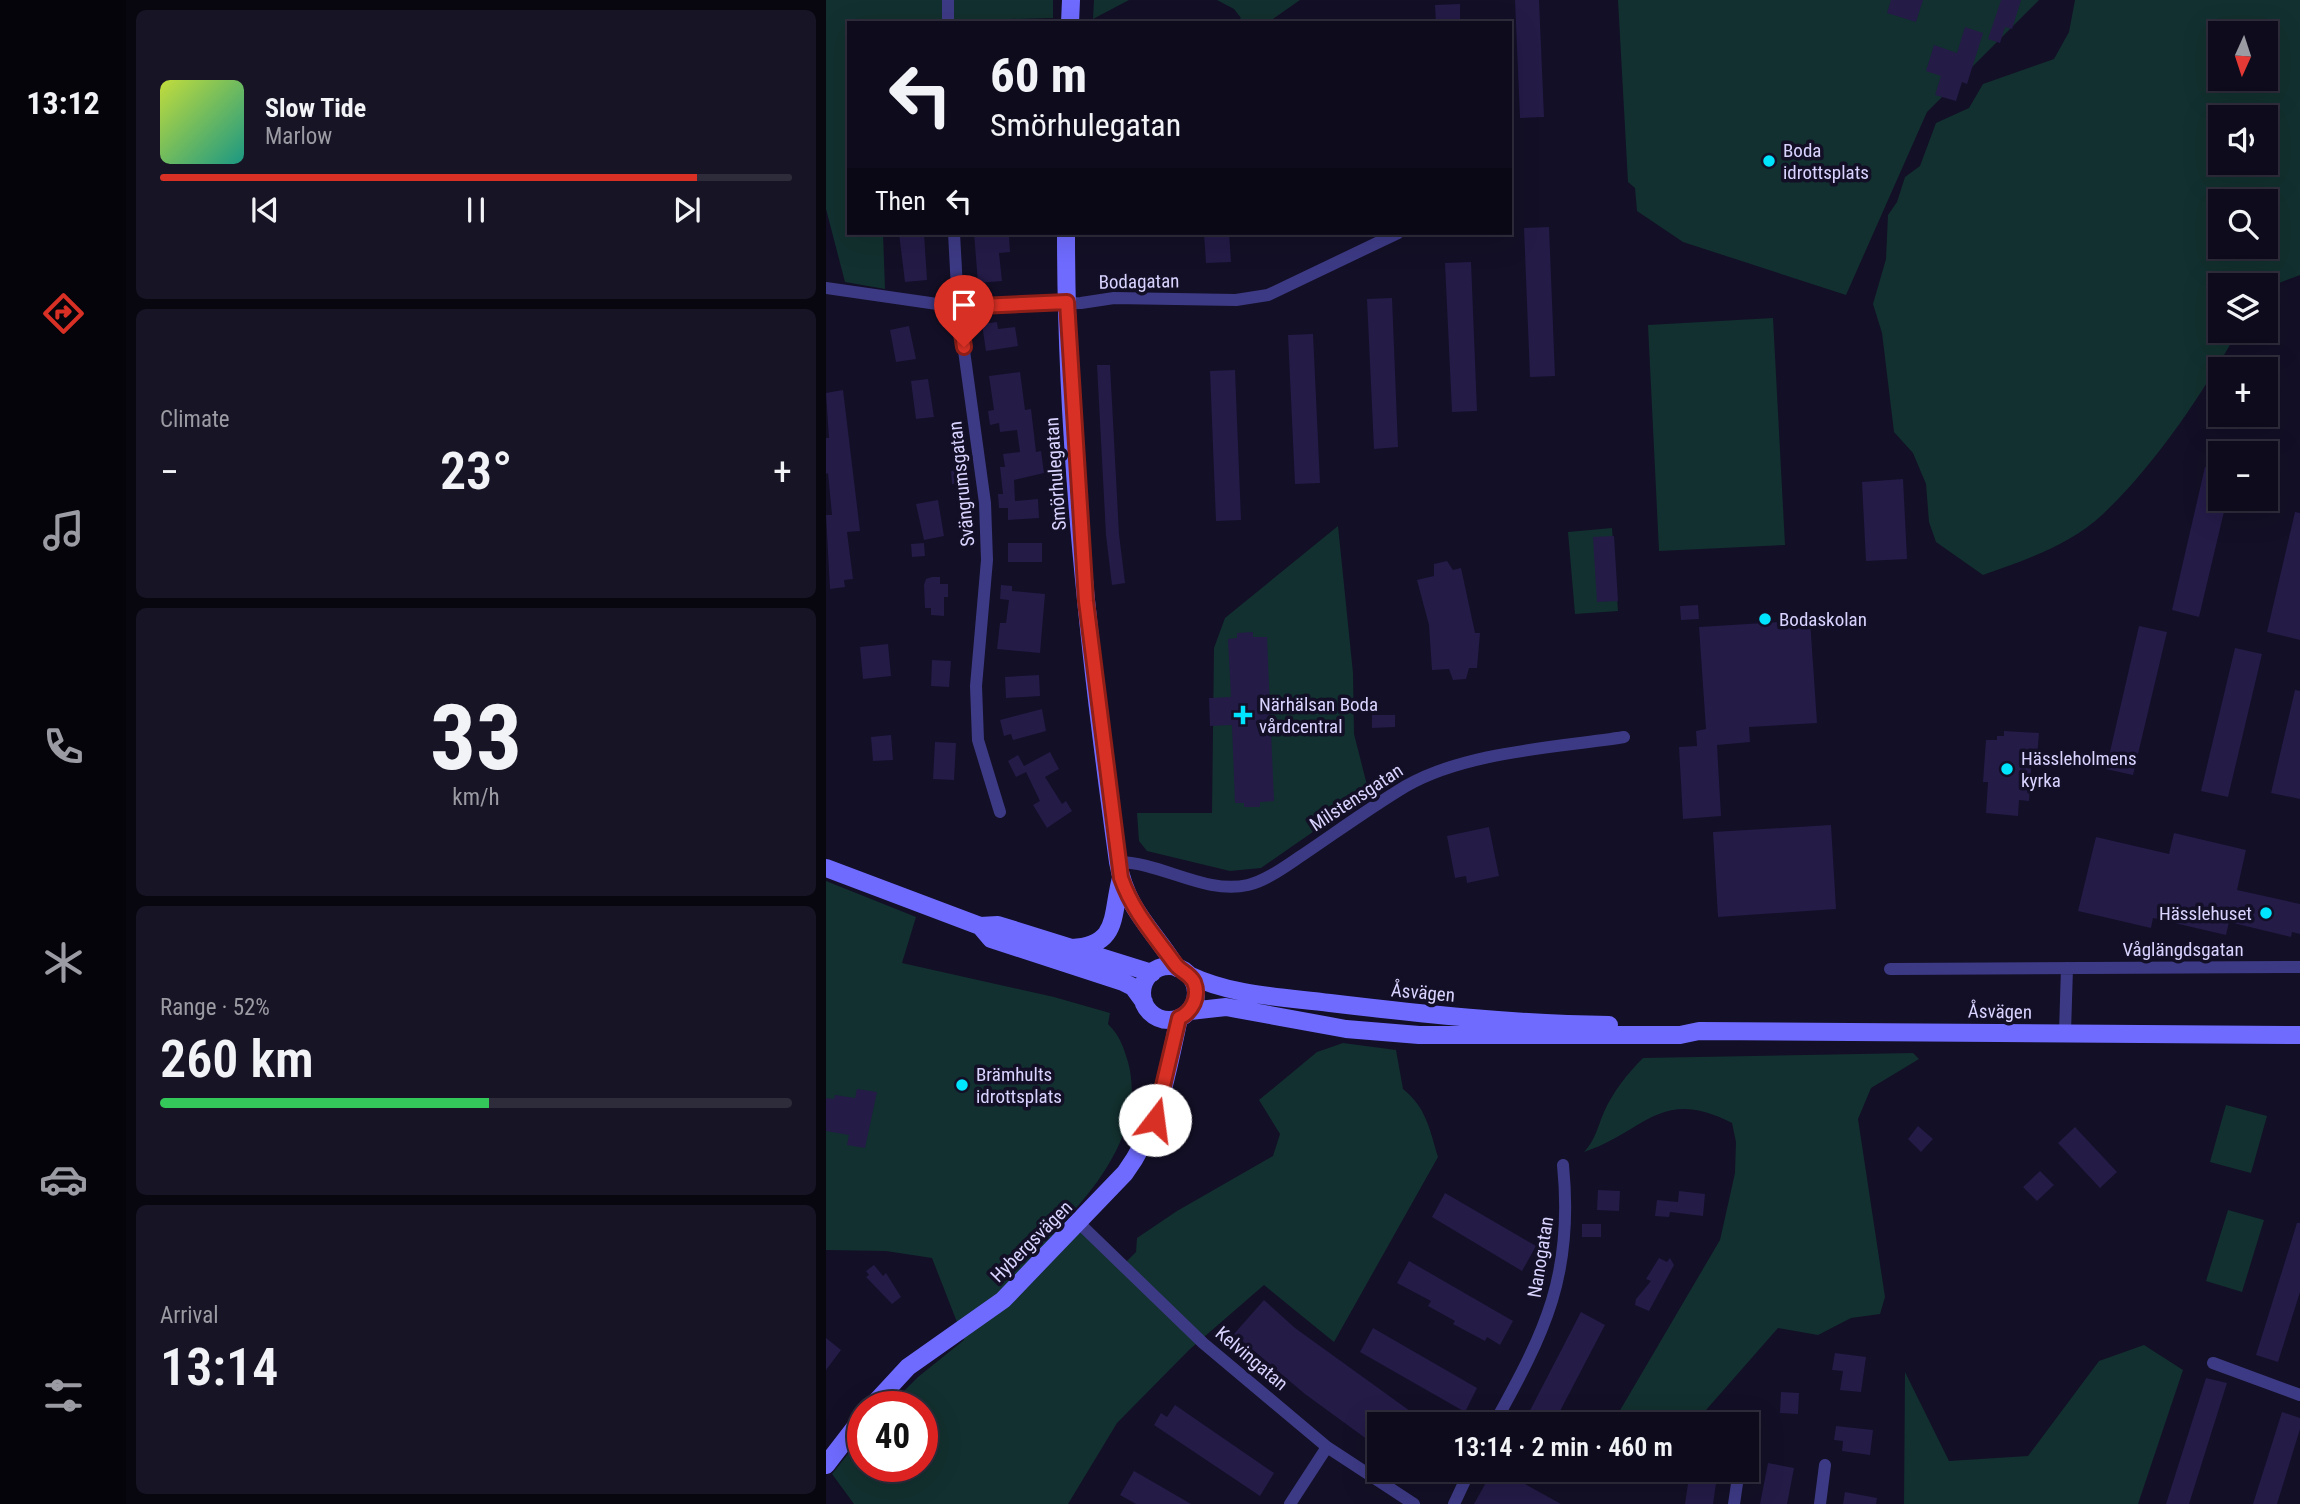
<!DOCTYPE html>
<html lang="en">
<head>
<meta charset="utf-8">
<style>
	:root { --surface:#0e0b1c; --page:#171425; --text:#f1f3f6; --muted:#9b9ba3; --line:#2e2b3b; --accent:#d93025 }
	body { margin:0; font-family:"Roboto Condensed",sans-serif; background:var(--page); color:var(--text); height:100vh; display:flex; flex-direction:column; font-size:26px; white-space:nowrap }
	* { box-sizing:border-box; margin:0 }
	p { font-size:23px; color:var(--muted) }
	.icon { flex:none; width:38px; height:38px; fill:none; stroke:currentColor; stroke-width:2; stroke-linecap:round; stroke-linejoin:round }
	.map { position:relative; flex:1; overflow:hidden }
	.drawer { display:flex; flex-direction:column; gap:10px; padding:10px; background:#08060f; width:700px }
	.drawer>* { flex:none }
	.top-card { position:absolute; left:21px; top:21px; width:665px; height:214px; border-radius:0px; box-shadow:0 7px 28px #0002,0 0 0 2px var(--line); background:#0e0b1c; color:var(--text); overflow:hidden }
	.needle { width:46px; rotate:183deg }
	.tools { position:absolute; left:1382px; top:21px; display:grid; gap:14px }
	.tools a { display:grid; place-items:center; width:70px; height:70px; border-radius:0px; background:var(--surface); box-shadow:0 7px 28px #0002,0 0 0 2px var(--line); font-size:35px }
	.speed { position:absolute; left:21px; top:1391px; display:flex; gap:14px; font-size:35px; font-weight:700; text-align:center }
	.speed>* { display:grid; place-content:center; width:91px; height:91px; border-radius:50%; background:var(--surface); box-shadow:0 7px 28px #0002,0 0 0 2px var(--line); line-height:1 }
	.speed .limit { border:10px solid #d22; background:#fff; color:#111 }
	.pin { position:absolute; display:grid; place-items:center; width:60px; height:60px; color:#fff; margin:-72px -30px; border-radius:50% 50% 50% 0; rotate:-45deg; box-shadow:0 0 7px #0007 }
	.pin .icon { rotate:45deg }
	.me { position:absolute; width:77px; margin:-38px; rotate:15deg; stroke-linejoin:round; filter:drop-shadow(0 0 5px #0008) }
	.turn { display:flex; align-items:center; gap:24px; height:147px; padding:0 28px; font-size:32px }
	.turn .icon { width:91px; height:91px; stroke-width:2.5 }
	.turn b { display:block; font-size:49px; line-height:60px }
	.then { display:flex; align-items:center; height:66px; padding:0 28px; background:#0003; gap:14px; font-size:26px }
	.big { font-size:52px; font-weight:600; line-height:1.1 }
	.drawer .card { flex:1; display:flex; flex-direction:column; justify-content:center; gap:10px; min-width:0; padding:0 24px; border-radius:10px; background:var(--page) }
	.drawer .dial { align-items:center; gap:0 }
	.dial b { font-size:91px; line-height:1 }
	.song { display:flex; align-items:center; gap:21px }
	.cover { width:84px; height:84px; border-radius:10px; background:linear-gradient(135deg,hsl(70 70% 55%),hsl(170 70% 35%)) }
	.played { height:7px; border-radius:4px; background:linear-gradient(90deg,var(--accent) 85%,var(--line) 85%) }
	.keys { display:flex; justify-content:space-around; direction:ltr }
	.heat { display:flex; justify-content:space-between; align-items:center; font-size:38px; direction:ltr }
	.charge { height:10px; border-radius:5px; background:linear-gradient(90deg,#34c759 52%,var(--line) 0) }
	.trip { position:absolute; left:541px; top:1412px; width:392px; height:70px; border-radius:0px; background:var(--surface); box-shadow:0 7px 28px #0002,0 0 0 2px var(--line); font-weight:600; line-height:70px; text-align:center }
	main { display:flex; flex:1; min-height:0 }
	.dock { display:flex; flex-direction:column; width:126px; justify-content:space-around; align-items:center; background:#06040b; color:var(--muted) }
	.dock .icon { width:49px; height:49px }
	.dock .selected { color:var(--accent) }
	.dock b { font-size:32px; color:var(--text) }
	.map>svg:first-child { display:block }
	.green { fill:#12302f; fill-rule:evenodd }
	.building { fill:#241b47 }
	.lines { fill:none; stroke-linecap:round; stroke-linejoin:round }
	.street { stroke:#3d3a85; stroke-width:12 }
	.secondary { stroke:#6f6bff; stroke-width:18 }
	.route-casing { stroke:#8d1f18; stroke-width:18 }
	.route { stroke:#d93025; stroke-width:12 }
	.poi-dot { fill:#00e5ff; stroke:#130f26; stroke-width:2.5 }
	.labels { text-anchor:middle; stroke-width:7; stroke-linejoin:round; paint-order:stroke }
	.poi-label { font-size:19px; fill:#d9d4ff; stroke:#130f26; text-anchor:start }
	.street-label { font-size:19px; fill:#d9d4ff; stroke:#130f26 }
</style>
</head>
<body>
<main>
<nav class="dock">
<b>13:12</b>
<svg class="icon selected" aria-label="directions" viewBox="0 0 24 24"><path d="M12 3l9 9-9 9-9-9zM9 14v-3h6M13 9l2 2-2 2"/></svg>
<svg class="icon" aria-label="music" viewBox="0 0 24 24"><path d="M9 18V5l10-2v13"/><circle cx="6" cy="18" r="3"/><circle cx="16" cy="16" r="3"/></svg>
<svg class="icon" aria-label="phone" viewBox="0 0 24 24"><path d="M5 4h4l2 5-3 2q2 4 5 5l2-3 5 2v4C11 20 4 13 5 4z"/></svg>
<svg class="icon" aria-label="climate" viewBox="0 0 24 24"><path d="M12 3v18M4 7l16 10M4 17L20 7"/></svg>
<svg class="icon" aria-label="car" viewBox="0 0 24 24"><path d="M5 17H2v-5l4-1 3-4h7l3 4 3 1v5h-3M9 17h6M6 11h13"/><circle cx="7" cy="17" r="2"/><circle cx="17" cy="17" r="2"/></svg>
<svg class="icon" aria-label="filters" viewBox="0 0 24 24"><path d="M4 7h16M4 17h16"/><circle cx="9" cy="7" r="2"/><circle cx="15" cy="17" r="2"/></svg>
</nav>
<section class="drawer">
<div class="card">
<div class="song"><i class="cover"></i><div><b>Slow Tide</b><p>Marlow</p></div></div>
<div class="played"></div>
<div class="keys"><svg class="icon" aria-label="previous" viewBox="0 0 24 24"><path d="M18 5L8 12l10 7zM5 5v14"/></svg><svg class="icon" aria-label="pause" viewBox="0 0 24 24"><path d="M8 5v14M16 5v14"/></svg><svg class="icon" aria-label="next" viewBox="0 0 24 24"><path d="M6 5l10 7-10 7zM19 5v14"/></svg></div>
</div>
<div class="card"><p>Climate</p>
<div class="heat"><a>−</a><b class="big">23°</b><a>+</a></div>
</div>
<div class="card dial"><b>33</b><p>km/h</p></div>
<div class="card"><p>Range · 52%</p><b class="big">260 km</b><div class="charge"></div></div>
<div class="card"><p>Arrival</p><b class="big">13:14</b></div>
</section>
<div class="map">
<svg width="1474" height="1504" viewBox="0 0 1474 1504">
	<rect width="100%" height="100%" fill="#130f26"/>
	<!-- green -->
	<path class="green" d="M0,0h227v18l-204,5v210h34l2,56 -40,-7 -19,-73z
		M268,0h35l-36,19z
		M391,0h83l-33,23h-32l6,-5 -7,-9z
		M792,0h421l-112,112 -81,183 -163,-53 -46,-31 -2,-23 -7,-6z
		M1249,0h225v275l-21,8 -13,11v-9h-45v46h17c-37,65 -82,133 -136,184 -32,30 -79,46 -119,60l-47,-33 -7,-20 -3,-38 -13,-31 -19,-21 -12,-99 -9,-29 13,-45 2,-44 9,-13 8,-25 15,-11 16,-43 33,-15 14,-24 71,-25 15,-27zM1395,33h45v46h-45zM1440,117v46h-45v-46zM1440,201v46h-45v-46z
		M947,318l12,227 -126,6 -11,-226z
		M512,526l15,147 1,61 15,59 -108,75 -31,3 -83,-20 -8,-10 -2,-28h75l2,-165 11,-30z
		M786,528l6,83 -43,3 -7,-82z
		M0,881l90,36 -14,46 152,34 56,16 -2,11c12,12 15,22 20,38 16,59 -22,114 -60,155l51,52 17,-17 1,-14 40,-27 96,-55 7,-22 -21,-34 58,-48 26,-9 53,7 7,39c23,18 27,41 35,68l-104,185 -70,-57 -75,65 -72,73 -49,81h-214l-22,-30 31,-39v31h59v-59h-34l30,-30 46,-37 -32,-82 -46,-7 -60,-1z
		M1087,1053l6,6 -48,29 -13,31 27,178 -5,17 -29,4 -33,17 -40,-7 -72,82 -35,1 -31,13h-28l108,-184 15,-67 1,-31 -4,-19c-72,-37 -87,9 -148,29 12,-13 13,-24 20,-40 9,-20 23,-38 39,-54z
		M1400,1105l41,11 -16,57 -41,-11z
		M1402,1210l36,10 -22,72 -36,-11z
		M1318,1345l39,25 -45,134h-234l1,-132 44,89 79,-5 71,-95z"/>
	<!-- building -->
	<path class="building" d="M689,0h24l5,117 -24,1z
		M1065,0h32l-7,22 -29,-9z
		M1175,0h20l-9,29 -7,-2 -5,16 -12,-4z
		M634,4v19h-24l-1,-18z
		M1139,27l18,6 -16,51 -5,-2 -6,19 -21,-6 6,-19 -15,-5 8,-26 23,8z
		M723,227l6,149 -25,1 -6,-149z
		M73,233h25l3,47 -22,2z
		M148,233l35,3 1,16 -11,1 3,28 -24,2z
		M378,233h25l2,29 -25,1z
		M645,262l6,149 -25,1 -7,-149z
		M566,298l6,149 -24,2 -7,-150z
		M171,322l1,7 17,-2 3,19 -32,5 -4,-27z
		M83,326l7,33 -20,3 -6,-32z
		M487,334l7,149 -25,1 -7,-149z
		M271,365h13l9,169 6,49 -13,2 -6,-50z
		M409,370l6,150 -25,1 -6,-150z
		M194,372l5,38 6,-1 5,43 5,-1 3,22 -30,7 1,21 23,-2 1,19 -31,2v-12h-9l-1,-14h5l-3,-27h5l-2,-13 17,-2 -3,-22 -17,2 -1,-9 -9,2 -2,-14 6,-1 -5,-34z
		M102,379l6,38 -18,2 -5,-38z
		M17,390l17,141 -13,1 6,47 -9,1 1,7 -15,2 -4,-74h6l-4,-42 -2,1v-36h3l-3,-45z
		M1379,467l16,4v28h6l-28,118 -27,-7z
		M139,470l1,12 -14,2 -1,-13z
		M1077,479l4,80 -41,2 -4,-79z
		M112,500l6,36 -20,4 -8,-36z
		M1469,512l5,1v127l-33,-8z
		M788,536l4,65 -21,1 -4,-65z
		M98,543l1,13 -13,1 -1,-13z
		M182,543h34v19h-34z
		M621,561l6,9 8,-2 14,65h5l-3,35h-8l-3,11 -13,1 -4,-11 -17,1 -3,-45 -12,-45 17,-4v-12z
		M106,577h8v7h8v13h-4v19l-13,-1v-7h-6l-1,-23 2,-6z
		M175,585l11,1v5l33,3 -5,59 -43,-4 3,-26h6l3,-23 -9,-1z
		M872,605l1,14 -18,1 -1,-14z
		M984,620l7,103 -68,4 1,15 -33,3 4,71 -38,3 -4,-72 18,-1 -1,-15 10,-2 -7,-102z
		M1313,626l28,6 -34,143 -27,-6z
		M427,632v5h14l7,164 -14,1v5h-16v-4h-9l-3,-78 -22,1 -1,-28 22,-1 -3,-58 9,-1v-5z
		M62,644l3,32 -28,3 -3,-32z
		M1409,648l27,6 -34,143 -27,-6z
		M106,660l19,1 -2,26 -18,-1z
		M213,675l1,21 -34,2 -1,-21z
		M1469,690l5,1v108l-29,-6z
		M216,709l4,22 -33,9 -2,-6 -7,2 -4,-16z
		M546,715h23v12l-23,1z
		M1178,731l35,2 -2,24 -5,-1 -3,45 -10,-1 -1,16 -32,-3 2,-31h-5l3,-42h11v-4h7z
		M65,735l2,25 -20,1 -2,-24z
		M109,742l21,1 -2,37 -21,-1z
		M224,752l9,17 -14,8 17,27 4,-3 6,10 -25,17 -14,-23 7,-4 -14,-29 -10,5 -8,-16 10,-6 6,11z
		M1005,825l5,84 -118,8 -5,-85z
		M663,827l10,49 -32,7 -1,-7 -11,2 -8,-42z
		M1348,833l72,17 -9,40 63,14v30l-8,-2 -1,5 -62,-15 -3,13 -73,-17 -2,10 -73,-17 18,-74 73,17z
		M31,1089l20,3 -12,56 -18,-3 2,-10 -23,-4v-33l8,1 1,-4 20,3z
		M1092,1126l15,13 -12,13 -13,-13z
		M1249,1127l42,45 -17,16 -42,-45z
		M1214,1171l14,14 -17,16 -14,-14z
		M772,1190l22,1 -1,20 -22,-1z
		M853,1191l26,3 -2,22 -33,-4 -1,5 -14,-1 2,-16 21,2z
		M619,1193l91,53 -14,25 -90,-54z
		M1471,1223h3v69l-22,70 -22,-7z
		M756,1224h19v13h-19z
		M833,1258l8,4 3,-4 4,7 -25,46 -14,-6 1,-6 15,-18 -5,-2z
		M583,1261l104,60 -13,24 -13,-8 -2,4 -32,-17 2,-3 -27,-15 3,-5 -34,-18z
		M48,1265l9,11 3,-3 15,24 -9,7 -26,-27 3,-2 -3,-4z
		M438,1300l31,28 133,96h-28l-21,-14v38l-74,-54 -71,-60z
		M755,1312l24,13 -45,86 21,13h-58z
		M547,1328l104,60 -12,24 -105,-60z
		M0,1338l15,12 -15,20z
		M1009,1353l31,4 -5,35 -21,-2 3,-19 -11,-1z
		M1380,1378l21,5 -38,121h-23z
		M955,1392l18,1 -1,21 -18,-1z
		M349,1405l99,68 -14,23 -106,-71 7,-12 6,4z
		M1456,1412l18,6v11l-23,75h-24z
		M1010,1426l37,4 -3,25 -28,-4 1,-10 -9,-1z
		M942,1463l26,5 -7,36h-27z
		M586,1470h28l-8,13z
		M667,1470h28l-5,9 45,25h-87z
		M864,1470h28l-5,34h-28z
		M308,1471l14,8 43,25h-55l-16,-9z
		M1019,1492l32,6 -1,6h-33z"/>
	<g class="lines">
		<!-- street -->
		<path class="street" d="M122,23v-23
			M128,233l4,74 27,196 2,57 -11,126 2,54 22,72
			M0,288l132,19 123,-4 33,-5 122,2 32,-5 130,-62
			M292,862c43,0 87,33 130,23 20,-5 39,-20 56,-31 34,-23 67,-47 102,-68 61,-35 150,-38 218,-49
			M1064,969l410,-2
			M1239,1032l2,-64
			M253,1223l124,120 124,104 87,57
			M1387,1363l87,32
			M668,1424c51,-92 80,-149 69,-259
			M464,1504l37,-57
			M628,1504l16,-34
			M908,1504l5,-34
			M994,1504l5,-39"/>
		<!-- secondary -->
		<path class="secondary" d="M244,23l1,-23
			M240,233c0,211 23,421 52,629 8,48 36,68 59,106
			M0,868l154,58 18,-1 154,48
			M154,926l11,13 132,43 10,5 11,15
			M246,948c48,-3 39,-33 49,-70
			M316 993a27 27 0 1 1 54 0a27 27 0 1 1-54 0Z
			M363,975c44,21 94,22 141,28 92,11 186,21 279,22
			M364,1011l36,-4 120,22 73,6h261l19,-4 601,4
			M45,1407l37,-40 95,-67 122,-127c34,-46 42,-100 54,-155
			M0,1465l37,-48"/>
	</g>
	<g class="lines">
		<defs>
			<path id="route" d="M138,347l-6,-40 109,-5 19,299 35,277c12,34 33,57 54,86 5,7 14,9 19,18 6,15 -2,30 -15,36l-24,102"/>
		</defs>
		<!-- route casing -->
		<use href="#route" class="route-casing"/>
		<!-- route -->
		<use href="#route" class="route"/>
	</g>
	<!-- markers -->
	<g class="poi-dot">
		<circle cx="943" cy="161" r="7"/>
		<circle cx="939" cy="619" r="7"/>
		<path d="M413.5 704.5h7v7h7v7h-7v7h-7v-7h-7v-7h7z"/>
		<circle cx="1181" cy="769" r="7"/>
		<circle cx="1440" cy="913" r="7"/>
		<circle cx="136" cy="1085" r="7"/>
	</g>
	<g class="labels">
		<!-- poi labels -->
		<g class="poi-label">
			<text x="957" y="157">Boda<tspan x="957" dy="22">idrottsplats</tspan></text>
			<text x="953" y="626">Bodaskolan</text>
			<text x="433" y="711">Närhälsan Boda<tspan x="433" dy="22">vårdcentral</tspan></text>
			<text x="1195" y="765">Hässleholmens<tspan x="1195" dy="22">kyrka</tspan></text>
			<text x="1426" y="920" text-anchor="end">Hässlehuset</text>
			<text x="150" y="1081">Brämhults<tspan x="150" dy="22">idrottsplats</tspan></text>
		</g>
		<!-- street labels -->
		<g class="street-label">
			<text transform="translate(313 281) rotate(-1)" y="7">Bodagatan</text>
			<text transform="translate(229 474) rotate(-94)" y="7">Smörhulegatan</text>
			<text transform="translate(135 484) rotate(-96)" y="7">Svängrumsgatan</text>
			<text transform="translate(530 797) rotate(-33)" y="7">Milstensgatan</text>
			<text x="1357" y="956">Våglängdsgatan</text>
			<text transform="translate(597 992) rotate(5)" y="7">Åsvägen</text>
			<text transform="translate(1174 1011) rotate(1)" y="7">Åsvägen</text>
			<text transform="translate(205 1241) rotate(-45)" y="7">Hybergsvägen</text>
			<text transform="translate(714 1257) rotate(-81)" y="7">Nanogatan</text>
			<text transform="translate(426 1358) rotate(40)" y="7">Kelvingatan</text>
		</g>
	</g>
</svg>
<div class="tools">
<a><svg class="needle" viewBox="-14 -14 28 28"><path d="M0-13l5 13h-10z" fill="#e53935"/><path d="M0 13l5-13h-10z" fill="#9b9ba3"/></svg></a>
<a><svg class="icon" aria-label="sound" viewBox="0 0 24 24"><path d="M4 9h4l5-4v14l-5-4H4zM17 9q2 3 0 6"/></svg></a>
<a><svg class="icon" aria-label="search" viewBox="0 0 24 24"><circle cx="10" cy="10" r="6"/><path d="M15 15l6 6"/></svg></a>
<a><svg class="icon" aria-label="layers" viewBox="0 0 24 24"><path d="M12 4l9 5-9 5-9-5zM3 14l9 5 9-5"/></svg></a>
<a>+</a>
<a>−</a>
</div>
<div class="speed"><div class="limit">40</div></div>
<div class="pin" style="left:138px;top:347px;background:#d93025"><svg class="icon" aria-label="arrive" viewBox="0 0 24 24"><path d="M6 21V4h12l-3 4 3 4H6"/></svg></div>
<svg class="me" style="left:329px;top:1120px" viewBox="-20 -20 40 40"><circle r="19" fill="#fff"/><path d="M0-13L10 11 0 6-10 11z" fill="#d93025"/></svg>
<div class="trip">13:14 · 2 min · 460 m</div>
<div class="top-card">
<div class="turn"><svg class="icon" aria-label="left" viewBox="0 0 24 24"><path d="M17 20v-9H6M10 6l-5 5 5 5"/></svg><div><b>60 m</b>Smörhulegatan</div></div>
<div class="then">Then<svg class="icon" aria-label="left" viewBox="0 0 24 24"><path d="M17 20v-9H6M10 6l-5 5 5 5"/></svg></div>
</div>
</div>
</main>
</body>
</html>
